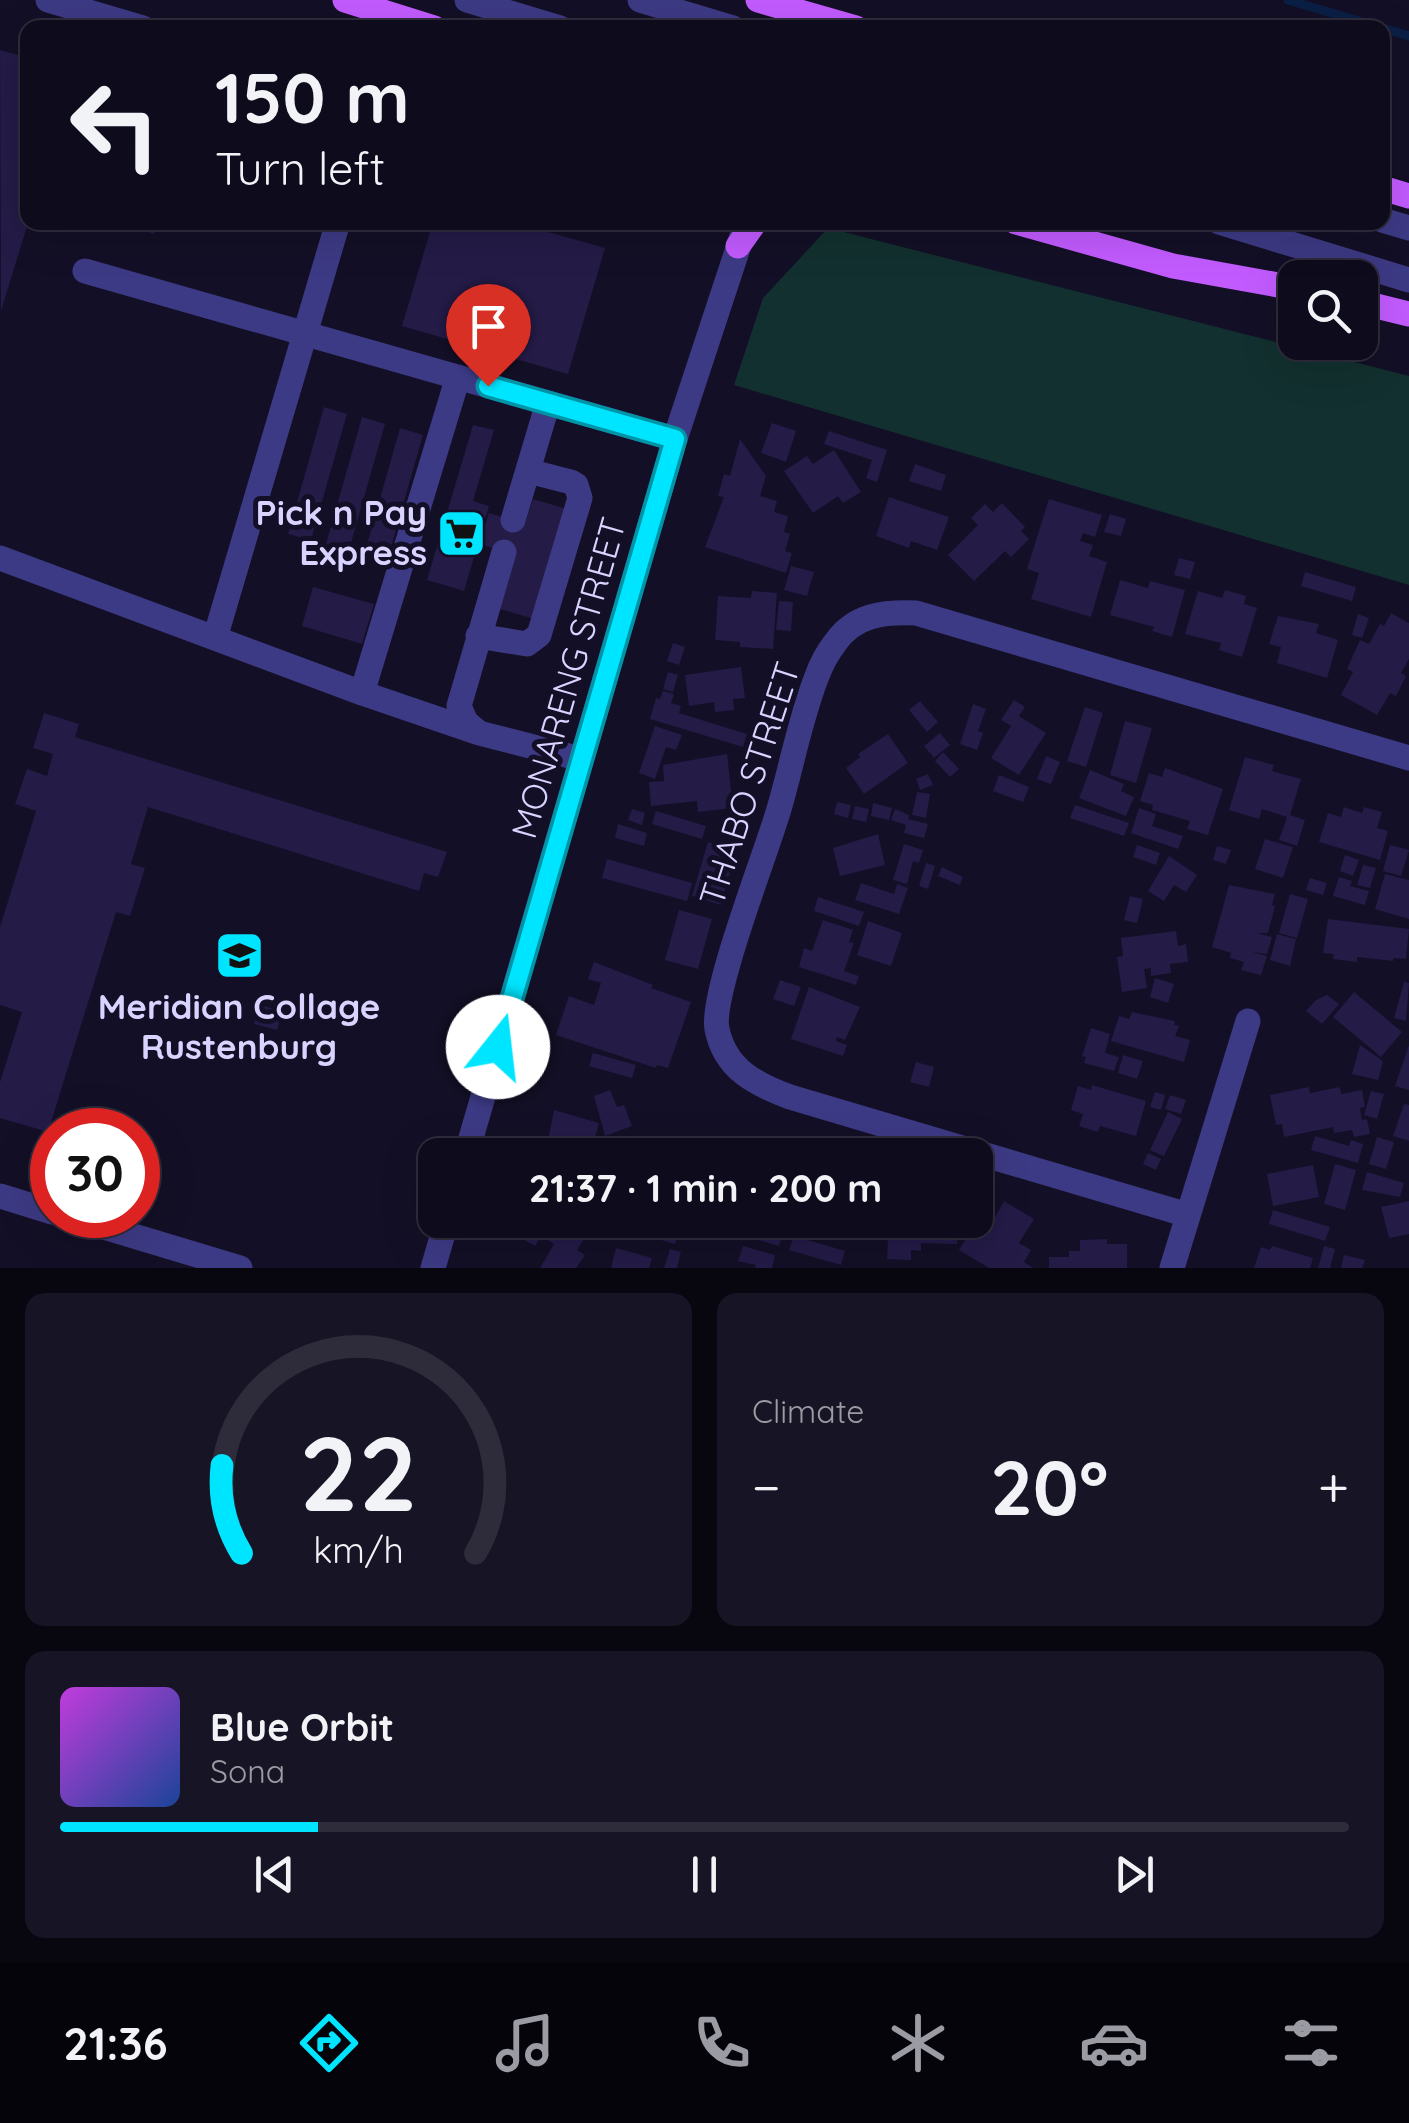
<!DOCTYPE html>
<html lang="en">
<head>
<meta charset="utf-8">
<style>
	:root { --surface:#0e0b1c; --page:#171425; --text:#f1f3f6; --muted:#9b9ba3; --line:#2e2b3b; --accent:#00e5ff }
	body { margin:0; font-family:Quicksand,sans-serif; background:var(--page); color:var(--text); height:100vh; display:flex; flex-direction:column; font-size:38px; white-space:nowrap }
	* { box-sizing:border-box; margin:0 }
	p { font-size:32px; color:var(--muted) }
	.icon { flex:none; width:55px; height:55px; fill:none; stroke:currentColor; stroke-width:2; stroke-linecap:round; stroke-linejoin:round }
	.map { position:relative; height:1268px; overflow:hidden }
	.details { display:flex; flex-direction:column; gap:25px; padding:25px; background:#08060f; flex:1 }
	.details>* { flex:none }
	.banner { position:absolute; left:20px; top:20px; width:1370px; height:210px; border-radius:20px; box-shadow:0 10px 40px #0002,0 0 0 2px var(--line); background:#0e0b1c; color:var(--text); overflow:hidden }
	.buttons { position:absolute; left:1278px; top:260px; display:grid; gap:20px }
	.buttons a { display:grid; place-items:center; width:100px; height:100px; border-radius:20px; background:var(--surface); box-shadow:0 10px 40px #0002,0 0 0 2px var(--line); font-size:50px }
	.speed { position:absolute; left:30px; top:1108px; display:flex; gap:20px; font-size:50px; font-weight:700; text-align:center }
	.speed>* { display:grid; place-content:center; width:130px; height:130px; border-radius:50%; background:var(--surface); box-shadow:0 10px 40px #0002,0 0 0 2px var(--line); line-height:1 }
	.speed .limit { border:15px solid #d22; background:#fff; color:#111 }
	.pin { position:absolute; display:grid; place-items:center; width:85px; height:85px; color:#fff; margin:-102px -42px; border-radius:50% 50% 50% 0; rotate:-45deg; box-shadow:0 0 10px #0007 }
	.pin .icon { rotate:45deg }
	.me { position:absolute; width:110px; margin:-55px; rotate:16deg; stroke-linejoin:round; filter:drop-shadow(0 0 8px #0008) }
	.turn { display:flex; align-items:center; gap:35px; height:210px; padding:0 30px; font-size:45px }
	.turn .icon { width:130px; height:130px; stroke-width:2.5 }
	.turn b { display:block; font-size:70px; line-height:85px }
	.big { font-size:75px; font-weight:700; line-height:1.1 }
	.details .widget { flex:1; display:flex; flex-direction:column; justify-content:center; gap:15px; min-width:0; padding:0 35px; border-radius:20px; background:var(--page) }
	.details .dial { align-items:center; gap:0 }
	.dial svg { height:260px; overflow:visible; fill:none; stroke:var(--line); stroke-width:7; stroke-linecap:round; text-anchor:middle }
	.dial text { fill:var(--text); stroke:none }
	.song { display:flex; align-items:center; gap:30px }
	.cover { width:120px; height:120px; border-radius:15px; background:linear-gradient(135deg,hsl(290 70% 55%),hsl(220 70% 35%)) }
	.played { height:10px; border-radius:5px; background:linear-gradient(90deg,var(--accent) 20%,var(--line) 20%) }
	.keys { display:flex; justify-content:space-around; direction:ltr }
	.heat { display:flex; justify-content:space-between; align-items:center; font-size:55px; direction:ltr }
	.details .tiles { flex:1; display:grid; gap:25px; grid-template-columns:1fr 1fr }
	.widget:last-child { grid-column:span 2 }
	.trip { position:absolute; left:418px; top:1138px; width:575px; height:100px; border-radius:20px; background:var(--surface); box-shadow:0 10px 40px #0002,0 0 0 2px var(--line); font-weight:700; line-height:100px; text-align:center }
	.dock { display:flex; height:160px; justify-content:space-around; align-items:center; background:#06040b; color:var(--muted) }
	.dock .icon { width:70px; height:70px }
	.dock .active { color:var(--accent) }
	.dock b { font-size:45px; color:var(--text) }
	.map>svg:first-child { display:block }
	.green { fill:#12302f }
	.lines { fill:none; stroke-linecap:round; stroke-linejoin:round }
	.stream { stroke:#0a1f44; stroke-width:9 }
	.building { fill:#241b47 }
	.minor { stroke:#3d3a85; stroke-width:25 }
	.major { stroke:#c25bff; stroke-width:25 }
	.route-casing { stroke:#0095a6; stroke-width:25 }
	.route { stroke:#00e5ff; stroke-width:18 }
	.labels { text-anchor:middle; stroke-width:10; stroke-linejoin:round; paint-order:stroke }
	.poi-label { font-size:35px; font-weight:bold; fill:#d9d4ff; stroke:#130f26; text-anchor:end }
	.street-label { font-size:35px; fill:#d9d4ff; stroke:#130f26 }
</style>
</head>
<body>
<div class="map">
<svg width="1409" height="1268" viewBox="0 0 1409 1268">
	<rect width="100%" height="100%" fill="#130f26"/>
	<!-- green -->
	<path class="green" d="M828,228l581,148v209l-675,-200 29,-87z"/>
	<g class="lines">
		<!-- stream -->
		<path class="stream" d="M1288,0l94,28
			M1382,28l27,8"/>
	</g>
	<!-- building -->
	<path class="building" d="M0,50l28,8v165l-27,88z
		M119,222h38l-3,12z
		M433,222h110l-2,8 64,18 -37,126 -166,-48z
		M324,407l23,7 -36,126 -23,-6z
		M362,417l23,7 -36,126 -23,-6z
		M772,423l24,8 -10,31 -25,-9z
		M473,425l21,5 -21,71 16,5 -25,85 -37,-11z
		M400,428l23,7 -36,126 -23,-6z
		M829,431l58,19 -10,32 -11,-4 6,-18 -48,-16z
		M740,439l26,37 -6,20 17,5 -3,11 14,4 -4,16 6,2 -5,17 7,2 -6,20 -81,-26 19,-50 -6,-1 6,-22 6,2z
		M834,450l27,42 -18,11 -5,-7 -25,17 -29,-42 23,-15 6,8z
		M915,464l31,11 -5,16 -32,-10z
		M889,497l60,20 -12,33 -26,-9 -2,7 -33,-12z
		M533,499l34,10 -33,110 -34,-10 16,-54 -37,-11 10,-31 36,11z
		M1049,499l53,16 -7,22 -12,-4 -3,8 13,4 -4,11 18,6 -16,55 -60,-18 8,-26 -12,-4z
		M1002,503l23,24 -4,4 8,8 -18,18 -6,-6 -31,30 -26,-26 30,-30 -7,-7 14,-14 8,8z
		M1110,514l16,5 -5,17 -17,-4z
		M1179,558l16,4 -5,17 -16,-4z
		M791,566l23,6 -7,24 -23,-6z
		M1305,572l51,15 -4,14 -51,-15z
		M1120,580l28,8 2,-7 35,9 -13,47 -20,-6 2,-4 -44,-12z
		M313,587l61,17 -12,40 -60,-18z
		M1225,590l21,6 -2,8 13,4 -15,49 -23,-7 2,-7 -36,-9 13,-43 24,7z
		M752,591l25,2 -4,56 -33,-2v-5l-25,-2 3,-44 33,2z
		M779,601l14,1 -2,29 -15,-1z
		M1391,613l18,10v36l-8,14 5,3 -10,20 -6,-3 -13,22 -36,-20 12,-23 -6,-3 13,-29 9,4 11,-20 4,2z
		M1358,614l11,4 -7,20 -10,-3z
		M1278,616l41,8 -3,9 22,7 -11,38 -50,-15 4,-16 -12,-3z
		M673,643l12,4 -6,18 -12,-4z
		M741,667l4,31 -12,1 1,11 -19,2 -1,-10 -25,4 -4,-31z
		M668,672l10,3 -5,17 -10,-3z
		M663,691l11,3 -3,9 10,3 -2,7 68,21 -4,13 -93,-28 6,-21 4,1z
		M1014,700l11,7 -6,9 27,17 -27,42 -28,-17 20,-32 -10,-6z
		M920,701l18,21 -11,10 -18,-22z
		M973,704l13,5 -8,22 5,2 -6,17 -17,-6z
		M1085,707l18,6 -17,54 -19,-6z
		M44,713l35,11 -4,13 372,115 -9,25 -14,-4 -5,18 -271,-84 -17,57 14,4 -15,48 -14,-4 -68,220 -48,-14v-36l22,-70 -22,-7v-78l36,-116 -21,-7 12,-35 20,7 6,-22 -20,-6z
		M1125,721l27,7 -16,55 -26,-8z
		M655,726l27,9 -6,15 -10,-3 -11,32 -16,-6z
		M940,733l10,12 -16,13 -10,-12z
		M888,734l20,29 -44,31 -18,-26 14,-11 -2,-3z
		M943,752l16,17 -9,8 -15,-16z
		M727,754l6,54 -35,4 -1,-11 -46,5 -2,-24 15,-1 -1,-16z
		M1046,756l14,6 -9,22 -14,-5z
		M1245,757l29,8 -2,6 29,8 -11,36 15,5 -8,26 -18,-6 8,-23 -25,-8 -3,10 -30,-9z
		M1165,768l58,21 -15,46 -21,-6 3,-8 -38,-11 1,-5 -13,-4 9,-28 13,4z
		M1090,770l34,14 -3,7 13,6 -8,19 -47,-18z
		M928,774l5,11 -13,5 -4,-11z
		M999,775l30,12 -6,15 -30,-11z
		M917,792l13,2 -4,24 -14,-3z
		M837,802l14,3 -3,13 -14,-4z
		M873,803l19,5 -3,12 -18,-4z
		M1075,805l54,18 -5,13 -54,-18z
		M855,806l14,3 -3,13 -14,-3z
		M1344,807l18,6 2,-6 18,5 -5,16 11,3 -8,29 -61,-18 9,-29 13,4z
		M1139,808l17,6 -4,12 31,10 -5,13 -47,-16z
		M632,809l13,4 -3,12 -14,-5z
		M895,809l14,6 -1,4 20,5 -4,14 -20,-5 2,-8 -15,-5z
		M656,811l50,15 -4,13 -50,-15z
		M618,824l29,9 -3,13 -29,-8z
		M878,834l7,31 -45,11 -7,-28z
		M1265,839l28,8 -10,31 -28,-9z
		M708,842l28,8 -15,55 -29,-9z
		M904,844l19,6 -4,13 -6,-2 -6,23 -14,-4z
		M1137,845l23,8 -4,12 -23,-8z
		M1390,845l19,5 -8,26 -18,-5z
		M1217,846l14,4 -5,14 -13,-4z
		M1345,855l14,5 -6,16 -13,-5z
		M1169,856l28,19 -11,17 -12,-7 -10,16 -16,-10z
		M607,859l85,24 -5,18 -85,-23z
		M926,863l9,3 -7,23 -9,-3z
		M1363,865l13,3 -6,20 -13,-3z
		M942,867l21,10 -3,8 -22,-9z
		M1385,874l24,6v39l-34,-10z
		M1339,877l13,4 -2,5 19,5 -4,14 -32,-9z
		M1310,878l17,5 -4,12 -17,-5z
		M861,883l33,11 3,-10 11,4 -9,26 -44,-14z
		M1229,885l46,9 -3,11 3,1 -7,27h-11l15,4 -5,17 -15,-2 15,4 -6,19 -20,-5 3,-8 -14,-4 1,-5 -19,-6z
		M1290,894l18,5 -11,39 -18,-5z
		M1130,896l13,3 -6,24 -13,-3z
		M818,897l46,15 -5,14 -45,-15z
		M679,910l33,9 -14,50 -33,-9z
		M1328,919l81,10 -3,30 -13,-1v3l-36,-4v5l-24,-3 1,-5 -11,-1z
		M823,920l30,10 -4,12 5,1 -10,28 15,5 -3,9 -57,-18 5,-19 8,3z
		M868,921l34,12 -11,33 -34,-11z
		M1176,931l2,15 8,-2 2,18 -18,2 1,9 -20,3v-8l-7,1 3,19 -25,4 -5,-35 6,-1 -2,-18z
		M1277,934l19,5 -6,27 -20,-6z
		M594,962l59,23 -2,3 40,14 -23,66 -11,-3 -1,3 -100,-33 13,-39 25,9 7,-22 -13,-4z
		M1155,978l19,6 -6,19 -18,-6z
		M780,980l21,7 -7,19 -21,-7z
		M1404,982l5,1 -3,38 -12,-3z
		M809,987l51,20 -15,33 -8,-3 -1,4 11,4 -4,11 -52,-17z
		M1354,992l48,40 -21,25 -48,-40z
		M1327,995l12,9 -17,20 -16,-13 10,-11z
		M260,1005l22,6 -5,19 -23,-6z
		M1132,1012l43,9 -1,4 5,1 -4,10 15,4 -6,22 -73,-21 8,-25 10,3z
		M1091,1028l19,6 -5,19 14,4 -5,14 -30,-8 2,-6 -4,-1z
		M1360,1045l23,16 -5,19 -26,-6z
		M1409,1045v45l-14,-4z
		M593,1053l43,12 -4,13 -43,-12z
		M1123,1055l20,6 -6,18 -19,-6z
		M916,1062l18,5 -5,20 -19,-5z
		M1092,1085l54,16 -10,35 -36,-10 -2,6 -19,-6 4,-12 -12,-4 7,-24 13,4z
		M1309,1087l1,6 30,-6 1,7 21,-4 3,17 -5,1 2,12 5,-1 3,15 -16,3 -2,-7 -18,3 -1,-6 -49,10 -2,-13 -6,1 -6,-30z
		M610,1090l7,17 7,-2 8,21 -27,10 -11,-40z
		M1371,1091l13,3 -7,25 -13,-4z
		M1155,1092l10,3 -4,15 -11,-3z
		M1170,1095l16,5 -5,14 -16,-5z
		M1404,1104l5,1v36l-16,-5z
		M554,1110l45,13 -9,32h-45z
		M1168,1112l14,7 -18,37 -14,-6z
		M1315,1136l34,10 2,-6 12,4 -5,19 -47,-13z
		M1377,1137l17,5 -8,27 -17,-5z
		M638,1138l34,11 -2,6h-37z
		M752,1139l15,4 -1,3 25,9h-44z
		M1148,1153l13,6 -5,11 -13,-6z
		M1335,1164l21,6 -11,40 -21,-6z
		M1313,1165l6,32 -46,9 -6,-32z
		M1367,1172l37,11 -4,14 -38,-7z
		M1004,1201l30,18 -15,24 12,7 -7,12 9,6h-44l-30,-18 19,-31 12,7z
		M1409,1201v33l-20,4 -8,-31z
		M1273,1210l57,17 -5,14 -56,-17z
		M522,1220h33l10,6 2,-4 20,12 -10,16 8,5 -9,13h-36l14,-24 -13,-8 -6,10 -21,-12z
		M630,1220h40l10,4 -5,20 -48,-14z
		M750,1220h37l-8,26 -34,-10z
		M820,1220h44l-3,9 -11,-3 -2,4z
		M889,1220h70l-2,24 -36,-1v8l-10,-1v10l-24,-1z
		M794,1236l51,15 -4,14 -52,-15z
		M1107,1239v5h20v24h-78v-11h20v-6h11v-11z
		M743,1246l32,9 -3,13h-17l1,-3 -18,-4z
		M1272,1246l41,12 -3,10h-56l7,-21 9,3z
		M1324,1246l11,3 -5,19h-12z
		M616,1248l36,10 -3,10h-38z
		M670,1249l11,3 -4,16h-13z
		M1344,1255l21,5 -3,8h-21z"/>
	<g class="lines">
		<!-- minor -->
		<path class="minor" d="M48,0l95,28
			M467,0l93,28
			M640,0l93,28
			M1382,220l27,8
			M1219,222l190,58
			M85,271l590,168
			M513,520l35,-117
			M504,552l-45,154 7,16 13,11 102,26
			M0,558l362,135 117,40
			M478,636l49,8 12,-9 41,-137 -4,-13 -5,-3 -43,-11
			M215,638l123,-416
			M362,693l96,-316
			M466,1155l209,-716 70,-212
			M0,1196l52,16
			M64,1215l176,53
			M1188,1215l-398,-118c-35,-13 -65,-28 -73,-68 -7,-34 50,-178 62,-220 13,-44 21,-90 38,-133 4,-11 11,-24 18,-33 20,-29 49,-31 81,-30l493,145
			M433,1268l14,-48
			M1172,1268l76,-247"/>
		<!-- major -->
		<path class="major" d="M345,0l89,28
			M758,0l98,28
			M1382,188l27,8
			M1016,222l157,44 122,22
			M738,246l17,-24
			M1360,302l49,12"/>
	</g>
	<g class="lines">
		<defs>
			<path id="route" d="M488,386l187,53 -177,608"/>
		</defs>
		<!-- route casing -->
		<use href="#route" class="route-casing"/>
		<!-- route -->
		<use href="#route" class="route"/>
	</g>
	<!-- icons -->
	<defs>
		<symbol id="supermarket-square" viewBox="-11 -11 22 22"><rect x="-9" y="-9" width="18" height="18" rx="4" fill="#00e5ff" stroke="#130f26"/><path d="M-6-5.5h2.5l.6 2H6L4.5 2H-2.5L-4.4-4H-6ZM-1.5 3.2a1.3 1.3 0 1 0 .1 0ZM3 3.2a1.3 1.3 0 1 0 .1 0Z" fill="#111"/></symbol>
		<symbol id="university-square" viewBox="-11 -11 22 22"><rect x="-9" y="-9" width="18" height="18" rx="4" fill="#00e5ff" stroke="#130f26"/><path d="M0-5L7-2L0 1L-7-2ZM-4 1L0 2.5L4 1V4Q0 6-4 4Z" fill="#111"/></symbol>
	</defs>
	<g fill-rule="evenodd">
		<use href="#supermarket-square" x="434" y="506" width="55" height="55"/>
		<use href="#university-square" x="212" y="928" width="55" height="55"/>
	</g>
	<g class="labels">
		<!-- poi labels -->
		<g class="poi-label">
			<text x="427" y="525">Pick n Pay<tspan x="427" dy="40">Express</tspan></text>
			<text x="239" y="1019" text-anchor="middle">Meridian Collage<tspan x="239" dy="40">Rustenburg</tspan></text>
		</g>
		<!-- street labels -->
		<g class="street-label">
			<text transform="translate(569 678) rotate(-74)" y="12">MONARENG STREET</text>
			<text transform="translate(750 784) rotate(-72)" y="12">THABO STREET</text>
		</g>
	</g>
</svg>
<div class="buttons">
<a><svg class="icon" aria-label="search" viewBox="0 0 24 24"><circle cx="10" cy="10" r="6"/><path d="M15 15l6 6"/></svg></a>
</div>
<div class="speed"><div class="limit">30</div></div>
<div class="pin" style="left:488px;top:386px;background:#d93025"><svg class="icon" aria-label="arrive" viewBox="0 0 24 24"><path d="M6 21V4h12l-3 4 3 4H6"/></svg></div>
<svg class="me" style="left:498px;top:1047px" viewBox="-20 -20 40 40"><circle r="19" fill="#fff"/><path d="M0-13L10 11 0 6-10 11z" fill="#00e5ff"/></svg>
<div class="trip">21:37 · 1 min · 200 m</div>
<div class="banner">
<div class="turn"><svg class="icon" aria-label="left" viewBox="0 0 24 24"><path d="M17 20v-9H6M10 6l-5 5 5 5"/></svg><div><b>150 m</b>Turn left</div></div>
</div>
</div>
<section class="details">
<div class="tiles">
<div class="widget dial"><svg viewBox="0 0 100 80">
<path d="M14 69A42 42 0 1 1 86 69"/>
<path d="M14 69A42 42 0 0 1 8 42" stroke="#00e5ff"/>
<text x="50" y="56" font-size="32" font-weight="700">22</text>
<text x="50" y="72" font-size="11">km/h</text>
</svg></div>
<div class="widget"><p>Climate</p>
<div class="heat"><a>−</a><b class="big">20°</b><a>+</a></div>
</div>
<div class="widget">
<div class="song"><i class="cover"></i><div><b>Blue Orbit</b><p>Sona</p></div></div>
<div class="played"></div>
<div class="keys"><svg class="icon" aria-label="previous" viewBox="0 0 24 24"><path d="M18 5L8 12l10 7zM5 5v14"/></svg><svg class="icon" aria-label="pause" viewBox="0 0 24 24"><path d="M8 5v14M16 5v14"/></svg><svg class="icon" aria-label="next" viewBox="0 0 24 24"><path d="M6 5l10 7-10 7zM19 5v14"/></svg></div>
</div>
</div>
</section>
<nav class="dock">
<b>21:36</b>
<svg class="icon active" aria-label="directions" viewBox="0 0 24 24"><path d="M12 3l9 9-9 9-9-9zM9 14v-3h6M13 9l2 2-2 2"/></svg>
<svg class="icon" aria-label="music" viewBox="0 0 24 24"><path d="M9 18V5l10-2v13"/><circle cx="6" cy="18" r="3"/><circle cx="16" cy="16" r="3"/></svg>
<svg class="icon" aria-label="phone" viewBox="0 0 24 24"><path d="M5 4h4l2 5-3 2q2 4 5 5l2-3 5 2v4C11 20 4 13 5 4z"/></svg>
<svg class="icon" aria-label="climate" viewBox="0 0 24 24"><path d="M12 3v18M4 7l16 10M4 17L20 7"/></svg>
<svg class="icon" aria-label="car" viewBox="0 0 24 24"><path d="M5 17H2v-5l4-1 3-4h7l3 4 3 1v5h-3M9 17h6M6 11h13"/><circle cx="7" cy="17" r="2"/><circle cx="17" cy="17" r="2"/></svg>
<svg class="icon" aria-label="filters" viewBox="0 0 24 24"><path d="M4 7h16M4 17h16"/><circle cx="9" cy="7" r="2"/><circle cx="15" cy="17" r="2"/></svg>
</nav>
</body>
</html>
